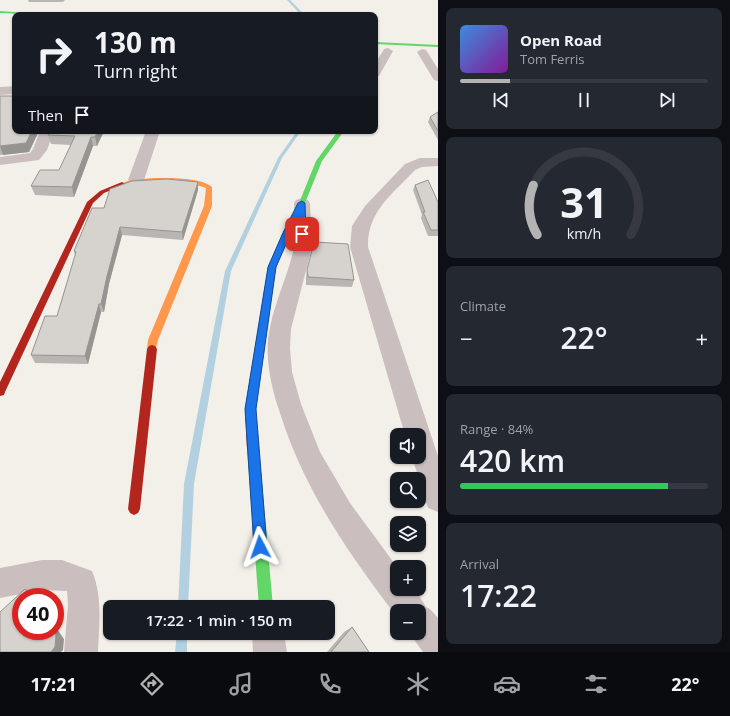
<!DOCTYPE html>
<html lang="en">
<head>
<meta charset="utf-8">
<style>
	:root { --surface:#171b24; --page:#242831; --text:#f1f3f6; --muted:#9ea1a6; --line:#363941; --accent:#b2b3b2 }
	body { margin:0; font-family:"Open Sans",sans-serif; background:var(--page); color:var(--text); height:100vh; display:flex; flex-direction:column; font-size:15px; white-space:nowrap }
	* { box-sizing:border-box; margin:0 }
	p { font-size:13px; color:var(--muted) }
	.icon { flex:none; width:22px; height:22px; fill:none; stroke:currentColor; stroke-width:2; stroke-linecap:round; stroke-linejoin:round }
	.map { position:relative; flex:1; overflow:hidden }
	.panel { display:flex; flex-direction:column; gap:8px; padding:8px; background:#0d0f14; width:292px }
	.panel>* { flex:none }
	.hud { position:absolute; left:12px; top:12px; width:366px; height:122px; border-radius:8px; box-shadow:0 1px 3px #0004; background:#171b24; color:var(--text); overflow:hidden }
	.fabs { position:absolute; left:390px; top:428px; display:grid; gap:8px }
	.fabs a { display:grid; place-items:center; width:36px; height:36px; border-radius:8px; background:var(--surface); box-shadow:0 1px 3px #0004; font-size:20px }
	.speed { position:absolute; left:12px; top:588px; display:flex; gap:8px; font-size:20px; font-weight:700; text-align:center }
	.speed>* { display:grid; place-content:center; width:52px; height:52px; border-radius:50%; background:var(--surface); box-shadow:0 1px 3px #0004; line-height:1 }
	.speed .limit { border:6px solid #d22; background:#fff; color:#111 }
	.pin { position:absolute; display:grid; place-items:center; width:34px; height:34px; color:#fff; margin:-17px; border-radius:8px; box-shadow:0 2px 6px #0006 }
	.me { position:absolute; width:44px; margin:-22px; rotate:356deg; stroke-linejoin:round; filter:drop-shadow(0 0 3px #0008) }
	.turn { display:flex; align-items:center; gap:14px; height:84px; padding:0 16px; font-size:18px }
	.turn .icon { width:52px; height:52px; stroke-width:2.5 }
	.turn b { display:block; font-size:28px; line-height:34px }
	.then { display:flex; align-items:center; height:38px; padding:0 16px; background:#0003; gap:8px; font-size:15px }
	.big { font-size:30px; font-weight:600; line-height:1.1 }
	.panel .card { flex:1; display:flex; flex-direction:column; justify-content:center; gap:6px; min-width:0; padding:0 14px; border-radius:8px; background:var(--page) }
	.panel .dial { align-items:center; gap:0 }
	.dial svg { height:104px; overflow:visible; fill:none; stroke:var(--line); stroke-width:7; stroke-linecap:round; text-anchor:middle }
	.dial text { fill:var(--text); stroke:none }
	.song { display:flex; align-items:center; gap:12px }
	.cover { width:48px; height:48px; border-radius:6px; background:linear-gradient(135deg,hsl(210 70% 55%),hsl(290 70% 35%)) }
	.played { height:4px; border-radius:2px; background:linear-gradient(90deg,var(--accent) 20%,var(--line) 20%) }
	.keys { display:flex; justify-content:space-around; direction:ltr }
	.heat { display:flex; justify-content:space-between; align-items:center; font-size:22px; direction:ltr }
	.charge { height:6px; border-radius:3px; background:linear-gradient(90deg,#34c759 84%,var(--line) 0) }
	.trip { position:absolute; left:103px; top:600px; width:232px; height:40px; border-radius:8px; background:var(--surface); box-shadow:0 1px 3px #0004; font-weight:600; line-height:40px; text-align:center }
	.tab-bar { display:flex; height:64px; justify-content:space-around; align-items:center; background:#090b0e; color:var(--muted) }
	.tab-bar .icon { width:28px; height:28px }
	.tab-bar .current { color:var(--accent) }
	.tab-bar b { font-size:18px; color:var(--text) }
	main { display:flex; flex:1; min-height:0 }
	.map>svg:first-child { display:block }
	.lines { fill:none; stroke-linecap:round; stroke-linejoin:round }
	.stream { fill:#b3d0e1; fill-rule:evenodd }
	.street { fill:#cbbebf; fill-rule:evenodd }
	.fast { fill:#63d668; fill-rule:evenodd }
	.slow { fill:#ff974d; fill-rule:evenodd }
	.jam { fill:#b3261e; fill-rule:evenodd }
	.wall { fill:#b8b5b2 }
	.shaded-wall { fill:#969491 }
	.building { fill:#d6d3cf; stroke:#969491 }
	.route { fill:#1a73e8; stroke:#114b97 }
</style>
</head>
<body>
<main>
<div class="map">
<svg width="438" height="652" viewBox="0 0 438 652">
	<rect width="100%" height="100%" fill="#f3f0e9"/>
	<g class="lines">
		<!-- stream -->
		<path class="stream" d="M287,0h3l15,15h-4z
			M297,131h4l-19,27 -51,113 -37,213 -6,123h-10l6,-123 41,-213 53,-113z
			M177,633h10v19h-12z"/>
		<!-- street -->
		<path class="street" d="M388,48l5,3 -14,25 -4,1v-13l9,-15z
			M422,49l4,1 12,19v12l-4,-1 -17,-28z
			M15,86v8l-15,1v-8z
			M40,131h14l-7,19 -8,10 -39,5v-8l30,-4 3,-4z
			M146,131h14l-16,49 -3,3h-10l-3,-3z
			M420,158h18v8l-16,1 -7,3c-22,24 -48,41 -47,77l70,209v56l-10,-4 -16,-51h7v-22h-14l-55,-188 2,-21 13,-20 40,-42z
			M302,198l6,2 2,3 2,44 -21,82 -1,19 2,24 9,32 19,48 30,51 47,64v22h18l11,18 4,2 8,9v34h-15l-14,-19h10v-22h-22v6c-48,-63 -93,-127 -117,-204 -8,-23 -14,-49 -12,-74 4,-32 19,-60 26,-91 3,-14 0,-30 0,-45l2,-3z
			M42,560h20l30,11c11,26 7,54 6,81h-34l4,-47 -1,-14 -25,-1 -42,8v-30z
			M252,633h32l3,19h-34z"/>
		<!-- fast -->
		<path class="fast" d="M0,11l43,3 2,1 -45,-2z
			M375,42l63,3v2l-63,-3z
			M338,131h6l-22,30 -17,42 -11,22h-6l-1,-2 12,-20 17,-42z
			M253,444l4,1 2,4 14,158h-14l-12,-158 2,-4z"/>
		<!-- slow -->
		<path class="slow" d="M154,178c15,0 46,-1 58,9v19l-54,134 -3,12h-6l-2,-3 1,-9 56,-134 2,-18c-27,-9 -57,-8 -84,-2l-3,-2 12,-4z"/>
		<!-- jam -->
		<path class="jam" d="M122,182l3,2 -1,1 -20,8 -11,10 -88,189 -1,3 -4,1v-14l87,-180 13,-11z
			M288,221h6l1,2 -19,44 -21,142 4,40 -2,4 -4,1 -4,-1 -2,-4 -2,-40 23,-142z
			M152,345l3,1 2,3 -17,160 -2,4 -4,2 -4,-2 -2,-4 19,-160 2,-3z"/>
	</g>
	<!-- wall -->
	<path class="wall" d="M28,0h37l-2,2h-34z
		M0,96h14l1,35h24l-10,21 -29,3z
		M438,112v28l-10,-18 2,-5z
		M50,131h54l-7,15h-4l-19,51 -39,-2 -4,-9 28,-16 12,-25 -20,-1 -3,-9z
		M415,185l23,17v34h-10l-7,-18 1,-3 -9,-25z
		M198,190l-15,50 -61,-5 -13,49 -5,28h-3l-13,52 -53,-1 -4,-8 26,-39 18,-60 -1,-5 30,-43z
		M307,270l47,10 -2,7 -46,-2v-8z
		M352,627l17,25h-42l17,-20z"/>
	<!-- shaded-wall -->
	<path class="shaded-wall" d="M32,131h7l-10,21 -26,3 -3,-9z
		M98,131h6l-7,15 -2,-9z
		M91,137l2,9 -19,51 -2,-10z
		M198,182v8l-15,50 -1,-8z
		M120,227l2,8 -13,49 -5,28 -3,-8 6,-28z
		M99,304l2,8 -13,52 -3,-8z
		M25,589l9,5 2,3h-5z
		M55,626l9,13 -1,11 -2,2h-10l2,-21h2z"/>
	<!-- building -->
	<path class="building" d="M15,94v37h17l-6,12 -26,3v-50h14z
		M438,112v19l-8,-14z
		M50,131h48l-3,6h-4l-19,50 -41,-1 9,-16h19l16,-34 -27,-1z
		M167,179l31,3 -16,50 -62,-5 -13,49 -6,28h-2l-14,52 -54,-1 14,-39h12l19,-64 -2,-1 18,-43h12l6,-19 22,-8z
		M428,180l10,22v28h-7l-8,-18h2l-10,-27z
		M314,242l34,2 6,36 -46,-3 -1,-7z
		M25,589l6,8h-10v34h32l3,4 -1,12 -4,5h-51v-40z
		M352,627l17,25h-38z"/>
	<!-- route -->
	<path class="route" d="M302,201l3,2 1,31 -4,3 -3,-3 -1,-17 -22,50 -20,142 11,138 -2,4 -5,2 -4,-2 -2,-4 -9,-138 23,-142 14,-32 16,-32z"/>
</svg>
<div class="fabs">
<a><svg class="icon" aria-label="sound" viewBox="0 0 24 24"><path d="M4 9h4l5-4v14l-5-4H4zM17 9q2 3 0 6"/></svg></a>
<a><svg class="icon" aria-label="search" viewBox="0 0 24 24"><circle cx="10" cy="10" r="6"/><path d="M15 15l6 6"/></svg></a>
<a><svg class="icon" aria-label="layers" viewBox="0 0 24 24"><path d="M12 4l9 5-9 5-9-5zM3 14l9 5 9-5"/></svg></a>
<a>+</a>
<a>−</a>
</div>
<div class="speed"><div class="limit">40</div></div>
<div class="pin" style="left:302px;top:234px;background:#d93025"><svg class="icon" aria-label="arrive" viewBox="0 0 24 24"><path d="M6 21V4h12l-3 4 3 4H6"/></svg></div>
<svg class="me" style="left:260px;top:547px" viewBox="-20 -20 40 40"><path d="M0-17L14 15 0 8-14 15z" fill="#1a73e8" stroke="#fff" stroke-width="4"/></svg>
<div class="trip">17:22 · 1 min · 150 m</div>
<div class="hud">
<div class="turn"><svg class="icon" aria-label="right" viewBox="0 0 24 24"><path d="M7 20v-9h11M14 6l5 5-5 5"/></svg><div><b>130 m</b>Turn right</div></div>
<div class="then">Then<svg class="icon" aria-label="arrive" viewBox="0 0 24 24"><path d="M6 21V4h12l-3 4 3 4H6"/></svg></div>
</div>
</div>
<section class="panel">
<div class="card">
<div class="song"><i class="cover"></i><div><b>Open Road</b><p>Tom Ferris</p></div></div>
<div class="played"></div>
<div class="keys"><svg class="icon" aria-label="previous" viewBox="0 0 24 24"><path d="M18 5L8 12l10 7zM5 5v14"/></svg><svg class="icon" aria-label="pause" viewBox="0 0 24 24"><path d="M8 5v14M16 5v14"/></svg><svg class="icon" aria-label="next" viewBox="0 0 24 24"><path d="M6 5l10 7-10 7zM19 5v14"/></svg></div>
</div>
<div class="card dial"><svg viewBox="0 0 100 80">
<path d="M14 69A42 42 0 1 1 86 69"/>
<path d="M14 69A42 42 0 0 1 11 31" stroke="#b2b3b2"/>
<text x="50" y="56" font-size="32" font-weight="700">31</text>
<text x="50" y="72" font-size="11">km/h</text>
</svg></div>
<div class="card"><p>Climate</p>
<div class="heat"><a>−</a><b class="big">22°</b><a>+</a></div>
</div>
<div class="card"><p>Range · 84%</p><b class="big">420 km</b><div class="charge"></div></div>
<div class="card"><p>Arrival</p><b class="big">17:22</b></div>
</section>
</main>
<nav class="tab-bar">
<b>17:21</b>
<svg class="icon current" aria-label="directions" viewBox="0 0 24 24"><path d="M12 3l9 9-9 9-9-9zM9 14v-3h6M13 9l2 2-2 2"/></svg>
<svg class="icon" aria-label="music" viewBox="0 0 24 24"><path d="M9 18V5l10-2v13"/><circle cx="6" cy="18" r="3"/><circle cx="16" cy="16" r="3"/></svg>
<svg class="icon" aria-label="phone" viewBox="0 0 24 24"><path d="M5 4h4l2 5-3 2q2 4 5 5l2-3 5 2v4C11 20 4 13 5 4z"/></svg>
<svg class="icon" aria-label="climate" viewBox="0 0 24 24"><path d="M12 3v18M4 7l16 10M4 17L20 7"/></svg>
<svg class="icon" aria-label="car" viewBox="0 0 24 24"><path d="M5 17H2v-5l4-1 3-4h7l3 4 3 1v5h-3M9 17h6M6 11h13"/><circle cx="7" cy="17" r="2"/><circle cx="17" cy="17" r="2"/></svg>
<svg class="icon" aria-label="filters" viewBox="0 0 24 24"><path d="M4 7h16M4 17h16"/><circle cx="9" cy="7" r="2"/><circle cx="15" cy="17" r="2"/></svg>
<b>22°</b>
</nav>
</body>
</html>
